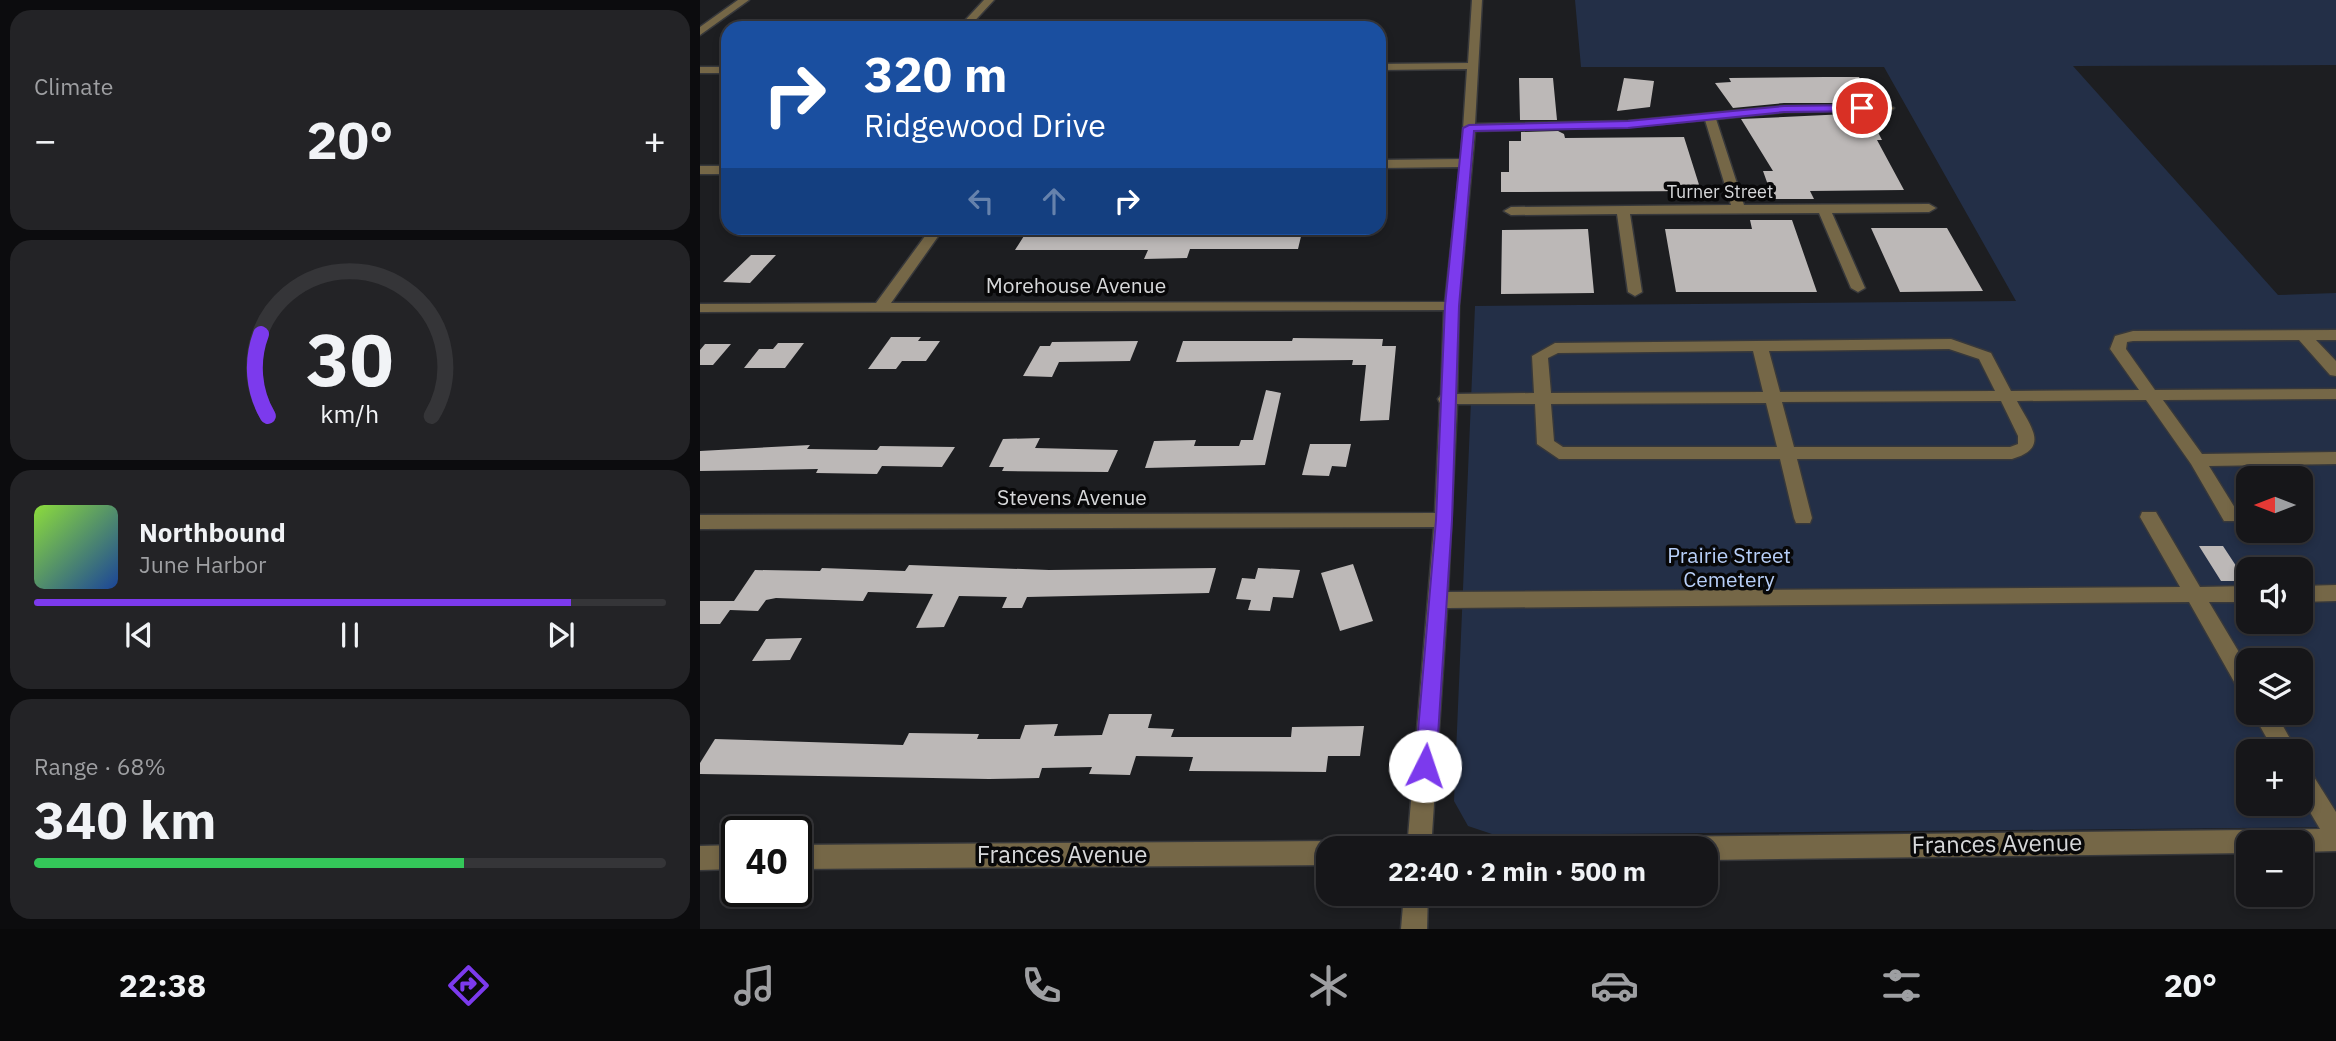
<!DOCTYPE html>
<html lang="en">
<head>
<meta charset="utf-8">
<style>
	:root { --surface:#161619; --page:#232326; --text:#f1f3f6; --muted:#9e9fa2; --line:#353538; --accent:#7c3aed }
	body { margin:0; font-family:"IBM Plex Sans",sans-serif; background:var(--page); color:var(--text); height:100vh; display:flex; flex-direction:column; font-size:26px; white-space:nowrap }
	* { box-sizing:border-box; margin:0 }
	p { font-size:23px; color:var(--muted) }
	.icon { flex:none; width:38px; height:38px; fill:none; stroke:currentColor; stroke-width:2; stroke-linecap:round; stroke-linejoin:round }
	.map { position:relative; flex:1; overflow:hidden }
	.panel { display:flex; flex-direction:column; gap:10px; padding:10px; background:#0c0c0e; width:700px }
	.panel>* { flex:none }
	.hud { position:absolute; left:21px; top:21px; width:665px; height:214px; border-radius:21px; box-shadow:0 4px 10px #0003,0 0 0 2px var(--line); background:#1a4fa0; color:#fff; overflow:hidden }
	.needle { width:46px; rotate:270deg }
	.tools { position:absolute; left:1536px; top:466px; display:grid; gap:14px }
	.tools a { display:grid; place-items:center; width:77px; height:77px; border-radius:14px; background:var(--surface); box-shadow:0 4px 10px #0003,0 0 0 2px var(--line); font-size:35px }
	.speed { position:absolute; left:21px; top:816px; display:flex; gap:14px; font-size:35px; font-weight:700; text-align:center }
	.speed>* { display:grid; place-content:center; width:91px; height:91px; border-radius:50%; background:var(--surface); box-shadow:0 4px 10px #0003,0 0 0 2px var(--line); line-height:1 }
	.speed .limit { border:4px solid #111; border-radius:10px; background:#fff; color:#111 }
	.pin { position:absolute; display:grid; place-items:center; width:60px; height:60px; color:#fff; margin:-30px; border:4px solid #fff; border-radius:50%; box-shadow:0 2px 7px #0007 }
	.me { position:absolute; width:77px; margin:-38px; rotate:4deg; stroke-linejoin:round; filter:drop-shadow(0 0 5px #0008) }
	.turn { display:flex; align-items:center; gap:24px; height:147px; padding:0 28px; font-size:32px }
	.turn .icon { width:91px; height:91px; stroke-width:2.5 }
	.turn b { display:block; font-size:49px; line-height:60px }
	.lanes { display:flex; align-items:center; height:66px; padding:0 28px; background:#0003; justify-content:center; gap:35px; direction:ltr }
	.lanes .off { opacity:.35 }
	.big { font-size:52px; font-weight:800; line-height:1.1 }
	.panel .tile { flex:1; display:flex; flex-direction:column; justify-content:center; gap:10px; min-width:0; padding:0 24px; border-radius:21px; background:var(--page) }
	.panel .dial { align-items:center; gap:0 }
	.dial svg { height:182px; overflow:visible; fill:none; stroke:var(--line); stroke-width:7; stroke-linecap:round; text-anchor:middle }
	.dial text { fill:var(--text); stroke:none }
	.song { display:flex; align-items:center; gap:21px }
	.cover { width:84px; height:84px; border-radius:10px; background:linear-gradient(135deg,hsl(90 70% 55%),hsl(220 70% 35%)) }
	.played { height:7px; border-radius:4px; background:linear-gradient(90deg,var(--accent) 85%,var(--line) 85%) }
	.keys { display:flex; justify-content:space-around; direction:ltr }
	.heat { display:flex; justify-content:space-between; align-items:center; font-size:38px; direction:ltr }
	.charge { height:10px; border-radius:5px; background:linear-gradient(90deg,#34c759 68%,var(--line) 0) }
	.trip { position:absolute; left:616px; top:836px; width:402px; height:70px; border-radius:21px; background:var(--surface); box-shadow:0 4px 10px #0003,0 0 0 2px var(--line); font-weight:800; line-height:70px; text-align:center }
	.dock { display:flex; height:112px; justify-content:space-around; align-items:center; background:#09090a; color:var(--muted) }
	.dock .icon { width:49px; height:49px }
	.dock .current { color:var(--accent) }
	.dock b { font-size:32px; color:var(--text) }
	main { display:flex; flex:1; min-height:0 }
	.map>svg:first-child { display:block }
	.green { fill:#232f47; fill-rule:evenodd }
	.building { fill:#bcb8b7 }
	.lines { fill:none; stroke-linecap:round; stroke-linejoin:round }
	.minor-casing { stroke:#37383b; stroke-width:3 }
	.minor { fill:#756747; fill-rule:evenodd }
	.route { fill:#7c3aed; stroke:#51269a; stroke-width:2 }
	.labels { text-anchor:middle; stroke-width:7; stroke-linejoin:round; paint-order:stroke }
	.far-street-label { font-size:18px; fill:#d7d8da; stroke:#080809 }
	.street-label { font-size:21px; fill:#d7d8da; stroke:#080809 }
	.park-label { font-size:21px; fill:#b8cff8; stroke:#080809 }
	.near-street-label { font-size:24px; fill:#d7d8da; stroke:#080809 }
</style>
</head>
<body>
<main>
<section class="panel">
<div class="tile"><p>Climate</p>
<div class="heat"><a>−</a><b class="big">20°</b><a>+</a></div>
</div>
<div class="tile dial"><svg viewBox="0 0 100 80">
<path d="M14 69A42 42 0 1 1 86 69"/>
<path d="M14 69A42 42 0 0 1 11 33" stroke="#7c3aed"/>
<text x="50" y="56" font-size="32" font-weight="700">30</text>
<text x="50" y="72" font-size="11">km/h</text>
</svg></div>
<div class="tile">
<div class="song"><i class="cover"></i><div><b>Northbound</b><p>June Harbor</p></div></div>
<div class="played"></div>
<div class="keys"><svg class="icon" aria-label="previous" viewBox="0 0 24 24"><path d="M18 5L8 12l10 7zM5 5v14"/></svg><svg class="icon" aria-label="pause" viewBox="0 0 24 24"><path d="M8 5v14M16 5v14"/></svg><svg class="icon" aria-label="next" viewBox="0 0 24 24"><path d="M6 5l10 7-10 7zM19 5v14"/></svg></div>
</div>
<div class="tile"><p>Range · 68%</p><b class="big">340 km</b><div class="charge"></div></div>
</section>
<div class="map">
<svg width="1636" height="929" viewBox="0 0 1636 929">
	<rect width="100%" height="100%" fill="#1d1e21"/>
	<!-- green -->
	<path class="green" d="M875,0h761v65l-263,1 205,229 58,-2v534l-841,8 -27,-9 -14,-25 21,-495 541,-5 -132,-234h-303zM1549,478h52v52h-52zM1549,569h52v52h-52zM1549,660h52v52h-52zM1549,751h52v52h-52z"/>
	<!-- building -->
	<path class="building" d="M1125,77h34l10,18h-12l5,8h-78l-51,5 -18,-25 16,-1 -2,-4z
		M819,78h34l4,42h-37z
		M924,78l30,3 -4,26 -33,4z
		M1168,113l14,27h-5l27,50 -94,1 4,8h-41l-10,-28h10l-32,-52z
		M858,131l6,3 1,4 119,-1 17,54 -200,1v-20h8v-31h12v-9z
		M1050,220h42l25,72h-141l-11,-63h87z
		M329,228h274l-5,21h-108l-3,9 -43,1 4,-9h-133z
		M1171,228h76l36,63 -83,1z
		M888,229l6,64 -93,1 1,-64z
		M51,255h25l-26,28 -27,-1z
		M191,337h30l-3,4h22l-14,20h-24l-6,8h-28z
		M593,338l90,1 -1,7h14l-7,74 -29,1 6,-56h-14l1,-5 -177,2 7,-21h109z
		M438,341l-8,20 -71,1 -7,15 -29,-1 17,-30h10l2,-4z
		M78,343h26l-19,25h-41l15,-19h14z
		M5,344h26l-18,21h-13v-15z
		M566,390l15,3 -16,72 -120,3 9,-27 42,-1 -2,6h45l2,-6h12z
		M340,438l-5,10 83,2 -10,22 -106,-1 2,-4h-15l14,-28z
		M610,444h41l-5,23 -14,-1 -3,10 -27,-1z
		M110,445l-3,4 70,1 3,-4 75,1 -13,20 -60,-1 -5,8 -61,-1 2,-4 -118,2v-20z
		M1499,546h24l23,35h-25z
		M653,564l20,57 -33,10 -19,-58z
		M209,565l140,5 167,-2 -7,25 -182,4 -5,11h-20l5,-11 -48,-1 -15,31 -28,1 17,-34 -65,-2 -5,9 -87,-3 -10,2 -8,11 -28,-1 -10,14h-20v-23h34l21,-31 65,1 2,-3 83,3z
		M558,568l42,2 -7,28 -20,-1 -3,14 -22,-1 3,-10 -15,-1 6,-21 13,1z
		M102,638l-12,22 -38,1 14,-22z
		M409,714h43l-4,14 26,1 -3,8h120l1,-10 72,-1 -4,30h-32l-2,16 -137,-1 4,-14 -57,-1 -6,19 -41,-1 3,-7 -50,1 -3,10 -50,1 -289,-5v-11l15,-24 188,6 6,-12 70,1 -2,5h43l5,-14 33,-1 -4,12 48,-1z"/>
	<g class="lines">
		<defs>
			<path id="minor" d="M38,0h11l-49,35v-8z
				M284,0h10l-26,28h-10z
				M772,0h10l-7,124 153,-3 156,-15 104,-1 6,3 -2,2 -108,2 -68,7 28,86 185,-1 7,4 -7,4 -97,1 33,75 -7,4 -7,-4 -32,-75 -189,1 12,78 -7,4 -7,-4 -11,-78 -106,1 -7,-4 7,-4 220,-2 -26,-85 -77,7 -153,4 -16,175 -2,88 77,-1 -2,-37 23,-13 396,-4 40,14 20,38 128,-1 -29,-41 5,-13 18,-5 203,-1v10h-20l20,21v15l-6,-1 -31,-35 -166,1 -6,1 -1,7 29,41 181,-1v10l-173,1 39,54 134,-2v12l-127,2 31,50 -2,5h-14l-33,-57 -45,-64 -129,1c13,25 34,47 -5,58h-215l15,59 -2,5h-14l-2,-5 -14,-59h-221l-22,-15 -2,-40h-78l-9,188 732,-5 -40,-70 2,-5h14l44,75 49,-1v16h-40l40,67v28l-8,-3 -52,-92 -742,6 -16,241h-24l27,-322 -734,2v-14l735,-2 5,-110 -2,-4 3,-4 3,-85 -744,2v-8l176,-1 55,-75h13l-53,75 554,-1 15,-135 -81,1v-8l82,-1 6,-90 -88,1v-6l89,-1zM1249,349l30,10 16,32 -215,1 -11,-41zM1053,351l10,41 -212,1 -3,-35 10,-5zM1301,401l17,35v8l-8,3h-216l-12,-45zM1066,403l11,44h-214l-9,-6 -3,-37z
				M0,67h28v6h-28z
				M0,166h28v8h-28z
				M1636,585v16l-35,1v-16z
				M1552,712h23l22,39h-23z
				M1601,766l8,3 27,43v39l-35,1v-10h-52v11l-543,7v-11h-60l3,-8 9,-4 662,-8 -19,-32z
				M628,841l9,4 1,4h-10v16l-532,4v-24z
				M37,845v24l-37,1v-24z
				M704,894h24l-1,35h-26z"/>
		</defs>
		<!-- minor casing -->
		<use href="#minor" class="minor-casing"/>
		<!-- minor -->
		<use href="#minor" class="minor"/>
	</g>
	<!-- route -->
	<path class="route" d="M1162,105l5,3 -1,3 -82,1 -156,16 -154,3 -15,175 -7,214 -16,246 -4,6 -7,3 -7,-3 -3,-6 21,-246 9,-214 18,-178 6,-3 159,-4 156,-15z"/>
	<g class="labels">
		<!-- far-street labels -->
		<g class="far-street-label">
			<text x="1020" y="198">Turner Street</text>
		</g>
		<!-- street labels -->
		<g class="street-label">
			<text x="376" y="293">Morehouse Avenue</text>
			<text x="372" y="505">Stevens Avenue</text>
		</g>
		<!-- park labels -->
		<g class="park-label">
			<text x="1029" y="563">Prairie Street<tspan x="1029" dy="24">Cemetery</tspan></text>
		</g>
		<!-- near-street labels -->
		<g class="near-street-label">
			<text transform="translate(1297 844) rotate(-1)" y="8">Frances Avenue</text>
			<text x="362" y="863">Frances Avenue</text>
		</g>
	</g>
</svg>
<div class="tools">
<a><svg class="needle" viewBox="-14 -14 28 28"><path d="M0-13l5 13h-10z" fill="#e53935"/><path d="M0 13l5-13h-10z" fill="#9e9fa2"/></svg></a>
<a><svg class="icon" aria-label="sound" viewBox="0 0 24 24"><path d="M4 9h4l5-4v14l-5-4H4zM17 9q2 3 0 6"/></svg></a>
<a><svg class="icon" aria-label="layers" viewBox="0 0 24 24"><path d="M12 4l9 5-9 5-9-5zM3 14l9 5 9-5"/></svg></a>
<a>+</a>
<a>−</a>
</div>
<div class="speed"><div class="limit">40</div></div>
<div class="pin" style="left:1162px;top:108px;background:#d93025"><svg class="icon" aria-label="arrive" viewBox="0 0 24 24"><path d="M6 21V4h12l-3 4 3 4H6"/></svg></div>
<svg class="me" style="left:725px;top:766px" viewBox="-20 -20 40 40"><circle r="19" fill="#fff"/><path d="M0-13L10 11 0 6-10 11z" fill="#7c3aed"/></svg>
<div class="trip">22:40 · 2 min · 500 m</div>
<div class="hud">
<div class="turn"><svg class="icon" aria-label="right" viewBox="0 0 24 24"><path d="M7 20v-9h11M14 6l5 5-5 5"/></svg><div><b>320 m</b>Ridgewood Drive</div></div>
<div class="lanes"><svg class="icon off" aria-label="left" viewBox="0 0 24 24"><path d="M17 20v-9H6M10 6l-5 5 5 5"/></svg><svg class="icon off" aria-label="ahead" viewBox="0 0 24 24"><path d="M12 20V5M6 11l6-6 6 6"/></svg><svg class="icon" aria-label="right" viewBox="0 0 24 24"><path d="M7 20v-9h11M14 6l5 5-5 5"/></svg></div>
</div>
</div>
</main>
<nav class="dock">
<b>22:38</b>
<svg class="icon current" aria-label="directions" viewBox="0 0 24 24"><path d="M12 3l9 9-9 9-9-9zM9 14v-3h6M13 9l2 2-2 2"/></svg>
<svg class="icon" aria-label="music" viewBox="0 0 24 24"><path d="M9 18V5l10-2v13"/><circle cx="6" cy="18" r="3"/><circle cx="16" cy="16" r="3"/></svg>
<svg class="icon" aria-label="phone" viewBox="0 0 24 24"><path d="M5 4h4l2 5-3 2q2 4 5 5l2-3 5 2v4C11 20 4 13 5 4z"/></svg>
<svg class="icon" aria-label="climate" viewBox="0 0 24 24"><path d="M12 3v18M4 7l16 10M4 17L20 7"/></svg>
<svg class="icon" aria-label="car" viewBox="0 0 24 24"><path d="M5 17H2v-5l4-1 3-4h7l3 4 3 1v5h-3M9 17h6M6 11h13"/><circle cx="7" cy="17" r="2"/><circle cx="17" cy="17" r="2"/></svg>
<svg class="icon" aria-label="filters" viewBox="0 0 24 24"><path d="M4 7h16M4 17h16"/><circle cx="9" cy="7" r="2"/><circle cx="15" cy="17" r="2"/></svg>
<b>20°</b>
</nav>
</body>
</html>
